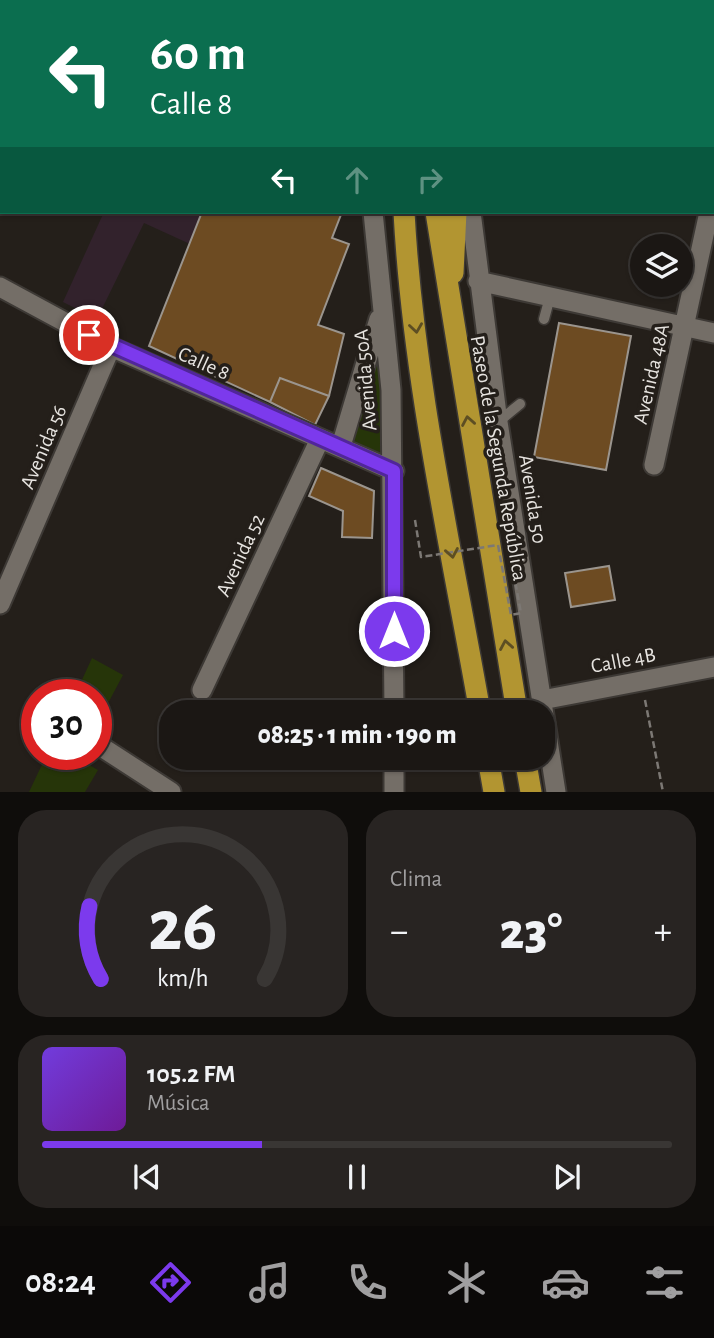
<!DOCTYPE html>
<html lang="es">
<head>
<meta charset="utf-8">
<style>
	:root { --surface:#1b1714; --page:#282422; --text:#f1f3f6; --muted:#a09fa0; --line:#393634; --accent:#7c3aed }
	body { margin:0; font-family:"Alegreya Sans",sans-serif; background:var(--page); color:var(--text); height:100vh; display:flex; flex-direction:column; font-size:26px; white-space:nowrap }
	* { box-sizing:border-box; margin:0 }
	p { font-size:23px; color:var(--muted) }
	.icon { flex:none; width:38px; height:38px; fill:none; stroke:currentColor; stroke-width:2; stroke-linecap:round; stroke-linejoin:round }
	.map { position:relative; height:792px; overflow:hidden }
	.panel { display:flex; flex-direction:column; gap:18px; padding:18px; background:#0f0d0b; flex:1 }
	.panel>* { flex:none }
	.guide { position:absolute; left:0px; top:0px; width:714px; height:214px; box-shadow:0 2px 5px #0004,0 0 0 2px var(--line); background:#0b6e4f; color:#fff; overflow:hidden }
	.fabs { position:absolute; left:630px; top:234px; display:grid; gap:14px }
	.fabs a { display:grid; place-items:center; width:63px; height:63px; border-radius:50%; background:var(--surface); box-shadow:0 2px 5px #0004,0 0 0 2px var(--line); font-size:35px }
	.speed { position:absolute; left:21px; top:679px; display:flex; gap:14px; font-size:35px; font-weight:700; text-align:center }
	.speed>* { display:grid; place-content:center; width:91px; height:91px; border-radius:50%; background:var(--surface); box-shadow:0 2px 5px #0004,0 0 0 2px var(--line); line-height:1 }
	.speed .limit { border:10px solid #d22; background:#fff; color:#111 }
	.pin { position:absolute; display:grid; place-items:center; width:60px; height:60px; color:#fff; margin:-30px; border:4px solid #fff; border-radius:50%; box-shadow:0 2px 7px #0007 }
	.me { position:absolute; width:77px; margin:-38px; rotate:0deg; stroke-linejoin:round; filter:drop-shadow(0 0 5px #0008) }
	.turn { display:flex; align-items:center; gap:24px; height:147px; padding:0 35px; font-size:32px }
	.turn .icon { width:91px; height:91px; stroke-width:2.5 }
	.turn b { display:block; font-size:49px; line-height:60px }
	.lanes { display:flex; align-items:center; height:66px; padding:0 35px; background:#0003; justify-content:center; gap:35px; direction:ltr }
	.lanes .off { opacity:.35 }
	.big { font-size:52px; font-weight:800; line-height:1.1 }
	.panel .widget { flex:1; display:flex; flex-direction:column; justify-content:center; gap:10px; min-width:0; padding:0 24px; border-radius:28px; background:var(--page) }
	.panel .dial { align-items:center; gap:0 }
	.dial svg { height:182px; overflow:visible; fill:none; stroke:var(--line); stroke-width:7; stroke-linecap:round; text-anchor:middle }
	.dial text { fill:var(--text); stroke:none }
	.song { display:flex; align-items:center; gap:21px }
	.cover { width:84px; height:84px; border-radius:10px; background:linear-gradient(135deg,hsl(260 70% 55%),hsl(280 70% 35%)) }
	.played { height:7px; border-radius:4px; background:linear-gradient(90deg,var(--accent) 35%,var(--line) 35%) }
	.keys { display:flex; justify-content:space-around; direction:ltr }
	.heat { display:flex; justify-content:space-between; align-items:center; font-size:38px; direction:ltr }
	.panel .tiles { flex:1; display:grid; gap:18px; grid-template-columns:1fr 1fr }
	.widget:last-child { grid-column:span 2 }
	.trip { position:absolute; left:159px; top:700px; width:396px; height:70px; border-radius:28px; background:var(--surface); box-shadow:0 2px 5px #0004,0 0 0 2px var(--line); font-weight:800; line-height:70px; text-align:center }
	.menu { display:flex; height:112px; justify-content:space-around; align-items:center; background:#0b0908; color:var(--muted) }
	.menu .icon { width:49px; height:49px }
	.menu .active { color:var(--accent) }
	.menu b { font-size:32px; color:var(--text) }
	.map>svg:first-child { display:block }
	.education { fill:#32222c }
	.green { fill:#263509 }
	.building { fill:#6d4b22; stroke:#9b958e; stroke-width:2 }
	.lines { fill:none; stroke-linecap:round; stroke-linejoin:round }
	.lane-casing { stroke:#3d3935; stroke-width:13 }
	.street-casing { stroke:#3d3935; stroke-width:23 }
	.highway-casing { stroke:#3d3935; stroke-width:24 }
	.path { stroke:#7c7874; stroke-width:2.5; stroke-dasharray:7 3.5; stroke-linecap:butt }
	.lane { stroke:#746e67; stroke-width:10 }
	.street { stroke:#746e67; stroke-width:19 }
	.highway { stroke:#b29531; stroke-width:21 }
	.path-bridge { stroke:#7c7874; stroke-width:2.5; stroke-dasharray:7 3.5; stroke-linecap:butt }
	.oneway { stroke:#5d4e23 }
	.route-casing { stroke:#51269a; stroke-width:18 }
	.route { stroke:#7c3aed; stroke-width:12 }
	.labels { text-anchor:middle; stroke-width:7; stroke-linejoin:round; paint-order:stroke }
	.street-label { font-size:21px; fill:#e7e4e0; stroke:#241f1a }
</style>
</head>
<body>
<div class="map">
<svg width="714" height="792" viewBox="0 0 714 792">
	<rect width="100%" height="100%" fill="#241f1a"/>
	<!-- education -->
	<path class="education" d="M104,212h98l-12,32 -46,-21 -47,96 -34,-17z"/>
	<!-- green -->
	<path class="green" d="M381,345l4,111 -32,-15z
		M92,658l31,17 -26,49 6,3 -7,12v-44h-21z
		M47,754h41l-4,8 14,8 -13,22h-56z"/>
	<!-- building -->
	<path class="building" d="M0,0h147l-145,2z
		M273,0h65l-1,2z
		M202,212h140l-10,26 17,6 -31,81 26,9 -15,62 -49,-18 -10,24 -121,-56z
		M559,323l72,13 -25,134 -72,-13z
		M280,378l49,18 -14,29 -45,-23z
		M321,468l53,23 -2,47 -30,-1 1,-26 -34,-15z
		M609,566l6,34 -44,7 -6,-34z"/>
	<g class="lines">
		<defs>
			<path id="lane" d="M544,319l6,-22
				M498,422l22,-18"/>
			<path id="street" d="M363,0v2
				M467,2v-2
				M712,85l2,-37
				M373,212l18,178 3,322
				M471,212l27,210 58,370
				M478,281l236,52
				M0,287l111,60 283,124
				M341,446l38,-127
				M654,465l55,-253
				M0,604l111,-257
				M202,690l118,-251
				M542,700l172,-33
				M100,746l71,46
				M394,792v-34"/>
			<path id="highway" d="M382,2v-2
				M402,2v-2
				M429,2l1,-2
				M455,2v-2
				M404,212c9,168 47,335 76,500
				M436,212l81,500
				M453,273l3,-61
				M488,758l6,34
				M525,758l6,34"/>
		</defs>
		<!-- lane casing -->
		<use href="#lane" class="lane-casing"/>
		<!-- street casing -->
		<use href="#street" class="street-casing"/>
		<!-- highway casing -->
		<use href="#highway" class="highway-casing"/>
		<!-- path -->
		<path class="path" d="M645,700l18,92"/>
		<!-- lane -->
		<use href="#lane" class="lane"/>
		<!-- street -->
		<use href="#street" class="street"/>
		<!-- highway -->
		<use href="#highway" class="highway"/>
		<!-- path-bridge -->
		<path class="path-bridge" d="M415,520l6,37 77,-12 13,70 10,-2 -13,-71"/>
	</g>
	<!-- one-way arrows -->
	<defs><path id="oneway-chevron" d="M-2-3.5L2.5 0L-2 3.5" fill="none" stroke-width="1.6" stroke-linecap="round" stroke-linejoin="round" transform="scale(1.75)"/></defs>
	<g class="oneway">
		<use href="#oneway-chevron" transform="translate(416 328) rotate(82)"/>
		<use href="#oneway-chevron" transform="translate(468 421) rotate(-100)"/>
		<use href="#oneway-chevron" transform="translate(452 553) rotate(80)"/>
		<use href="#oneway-chevron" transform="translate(506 645) rotate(-100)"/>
	</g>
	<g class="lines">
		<defs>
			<path id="route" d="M89,335l305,136v160"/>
		</defs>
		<!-- route casing -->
		<use href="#route" class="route-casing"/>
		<!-- route -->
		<use href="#route" class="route"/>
	</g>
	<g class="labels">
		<!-- street labels -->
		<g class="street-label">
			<text transform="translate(204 363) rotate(24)" y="7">Calle 8</text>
			<text transform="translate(651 374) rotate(-77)" y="7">Avenida 48A</text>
			<text transform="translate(365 380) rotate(-95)" y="7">Avenida 50A</text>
			<text transform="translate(43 447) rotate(-67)" y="7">Avenida 56</text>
			<text transform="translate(499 458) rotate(80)" y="7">Paseo de la Segunda República</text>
			<text transform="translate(533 499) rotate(81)" y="7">Avenida 50</text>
			<text transform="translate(240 555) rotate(-65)" y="7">Avenida 52</text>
			<text transform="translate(623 660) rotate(-11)" y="7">Calle 4B</text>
		</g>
	</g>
</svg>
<div class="fabs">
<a><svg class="icon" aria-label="layers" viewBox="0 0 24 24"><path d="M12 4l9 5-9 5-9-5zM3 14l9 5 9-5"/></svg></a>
</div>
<div class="speed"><div class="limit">30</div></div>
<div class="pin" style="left:89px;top:335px;background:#d93025"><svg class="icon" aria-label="arrive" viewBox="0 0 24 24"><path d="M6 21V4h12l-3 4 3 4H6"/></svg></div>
<svg class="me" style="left:394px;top:631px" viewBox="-20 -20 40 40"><circle r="17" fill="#7c3aed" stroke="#fff" stroke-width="3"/><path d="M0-11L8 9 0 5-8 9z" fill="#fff"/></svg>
<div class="trip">08:25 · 1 min · 190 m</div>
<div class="guide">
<div class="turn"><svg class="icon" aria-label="left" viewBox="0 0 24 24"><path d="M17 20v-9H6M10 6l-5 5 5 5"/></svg><div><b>60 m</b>Calle 8</div></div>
<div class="lanes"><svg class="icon" aria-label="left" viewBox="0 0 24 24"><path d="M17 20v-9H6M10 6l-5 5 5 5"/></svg><svg class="icon off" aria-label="ahead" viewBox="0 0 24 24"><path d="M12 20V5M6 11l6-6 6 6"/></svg><svg class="icon off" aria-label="right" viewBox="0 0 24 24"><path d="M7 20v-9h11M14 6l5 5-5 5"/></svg></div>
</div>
</div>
<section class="panel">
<div class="tiles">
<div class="widget dial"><svg viewBox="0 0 100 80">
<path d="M14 69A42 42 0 1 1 86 69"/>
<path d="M14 69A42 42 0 0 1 9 37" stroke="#7c3aed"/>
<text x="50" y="56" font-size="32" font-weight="700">26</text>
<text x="50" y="72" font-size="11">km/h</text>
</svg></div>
<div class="widget"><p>Clima</p>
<div class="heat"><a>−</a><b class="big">23°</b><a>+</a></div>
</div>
<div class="widget">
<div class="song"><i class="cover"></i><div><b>105.2 FM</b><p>Música</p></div></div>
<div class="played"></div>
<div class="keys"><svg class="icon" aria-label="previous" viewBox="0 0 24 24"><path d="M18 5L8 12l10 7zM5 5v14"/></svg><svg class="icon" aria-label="pause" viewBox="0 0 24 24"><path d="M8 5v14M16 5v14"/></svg><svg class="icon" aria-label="next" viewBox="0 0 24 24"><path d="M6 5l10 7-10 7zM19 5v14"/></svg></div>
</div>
</div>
</section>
<nav class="menu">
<b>08:24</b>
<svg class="icon active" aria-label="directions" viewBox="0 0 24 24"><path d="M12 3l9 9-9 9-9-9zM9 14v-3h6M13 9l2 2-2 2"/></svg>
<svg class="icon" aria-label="music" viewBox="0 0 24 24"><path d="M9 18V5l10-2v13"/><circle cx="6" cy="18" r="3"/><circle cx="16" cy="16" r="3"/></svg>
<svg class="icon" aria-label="phone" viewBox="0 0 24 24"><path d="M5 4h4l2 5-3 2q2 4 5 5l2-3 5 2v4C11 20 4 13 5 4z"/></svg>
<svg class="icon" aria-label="climate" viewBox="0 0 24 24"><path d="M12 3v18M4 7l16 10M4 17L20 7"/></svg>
<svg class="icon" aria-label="car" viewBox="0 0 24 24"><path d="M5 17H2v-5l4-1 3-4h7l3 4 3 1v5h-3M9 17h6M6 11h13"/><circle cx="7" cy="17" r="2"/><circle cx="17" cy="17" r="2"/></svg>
<svg class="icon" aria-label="filters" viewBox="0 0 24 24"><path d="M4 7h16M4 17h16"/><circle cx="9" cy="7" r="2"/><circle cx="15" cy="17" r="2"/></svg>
</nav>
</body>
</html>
